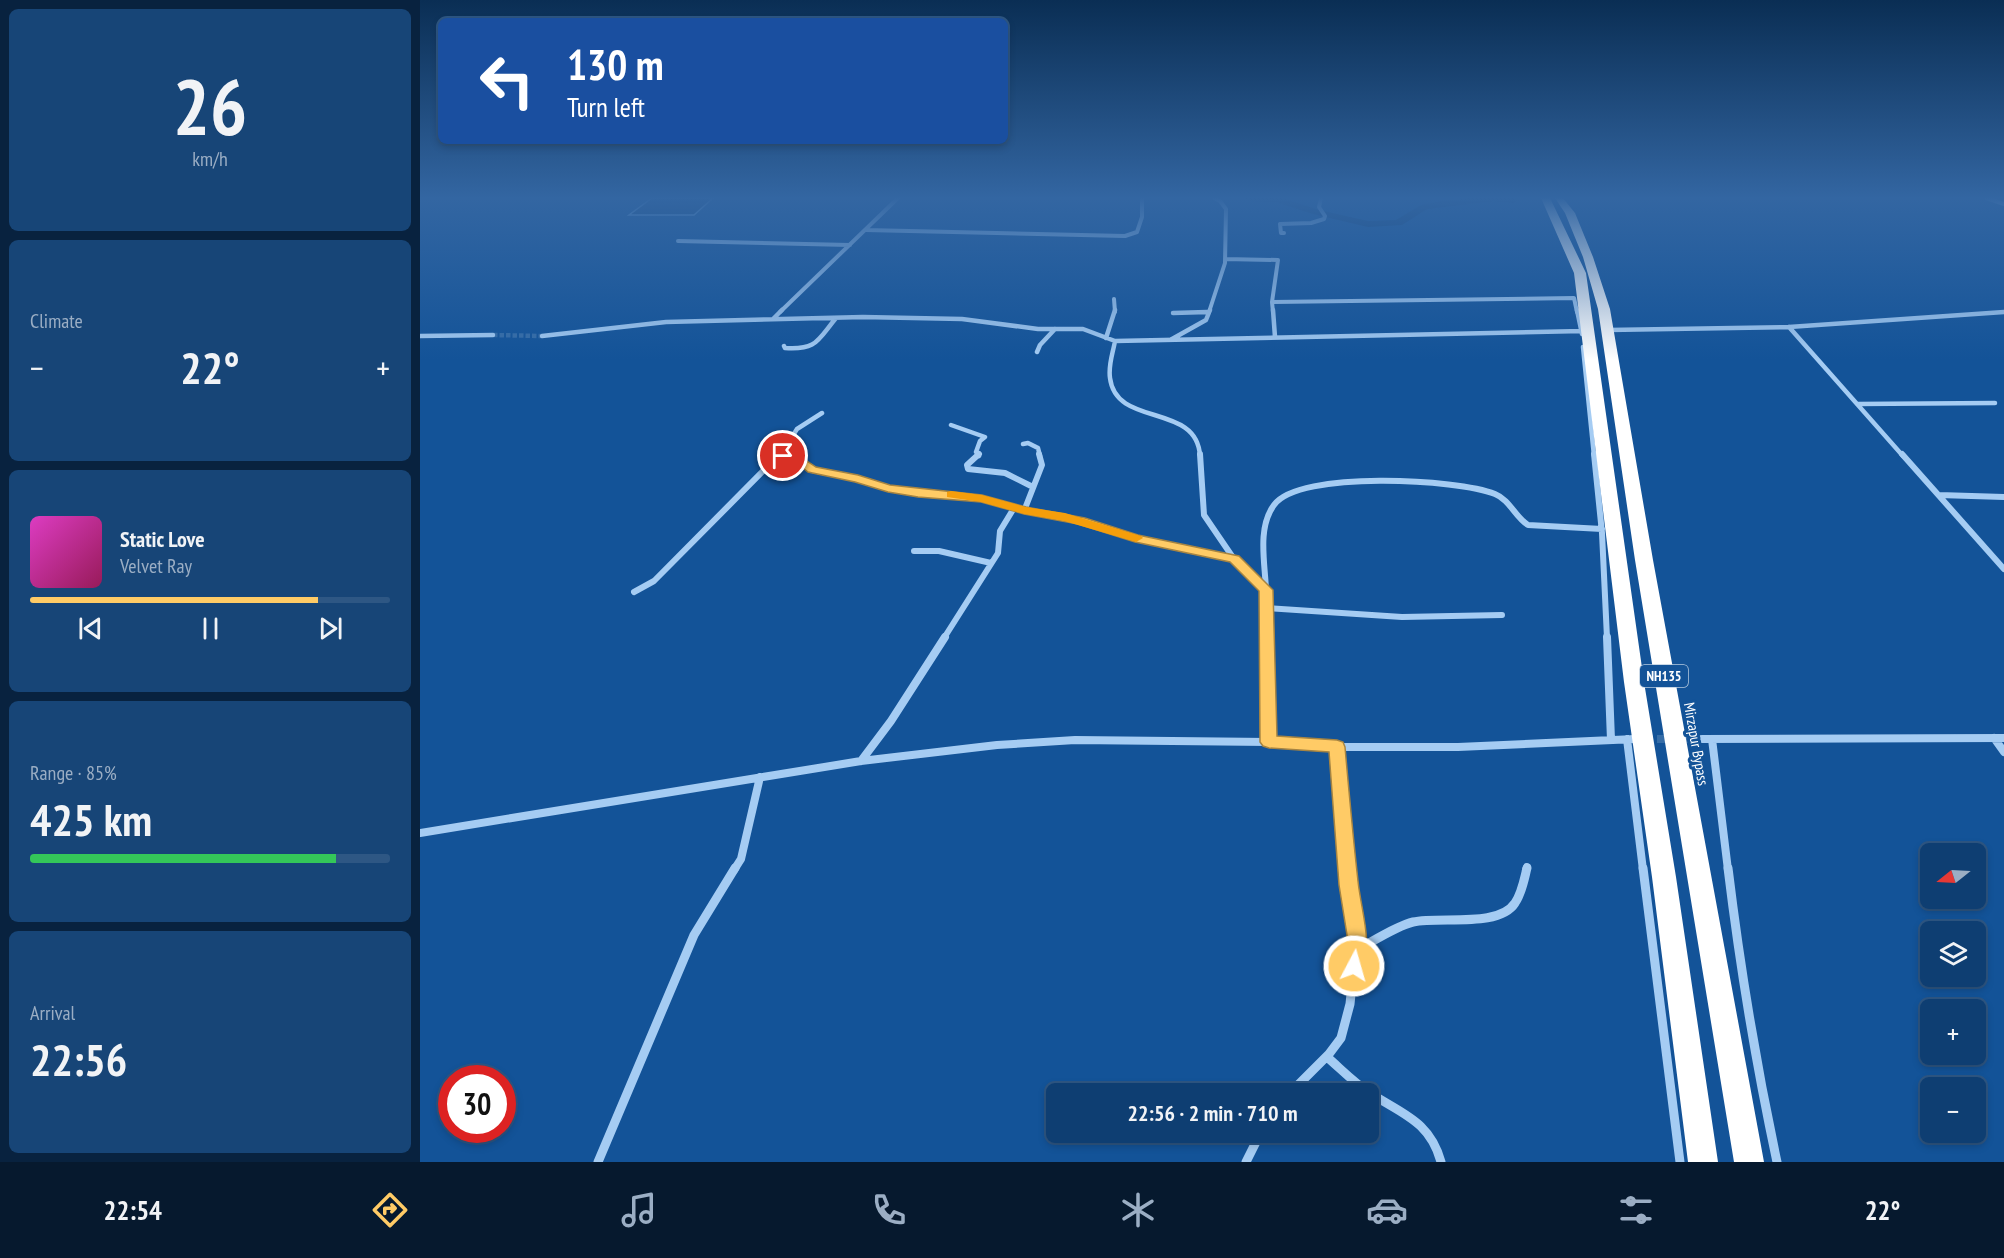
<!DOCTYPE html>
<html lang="en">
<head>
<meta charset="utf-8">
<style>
	:root { --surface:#0e3e72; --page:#174577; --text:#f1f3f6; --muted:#9baec4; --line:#2e5784; --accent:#ffcb66 }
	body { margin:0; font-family:"PT Sans Narrow",sans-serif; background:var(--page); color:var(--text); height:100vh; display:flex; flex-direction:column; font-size:22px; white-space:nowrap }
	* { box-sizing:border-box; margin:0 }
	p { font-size:20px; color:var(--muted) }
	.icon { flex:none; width:33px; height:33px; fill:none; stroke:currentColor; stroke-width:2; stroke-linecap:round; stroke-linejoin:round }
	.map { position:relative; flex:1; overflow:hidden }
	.side { display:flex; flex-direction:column; gap:9px; padding:9px; background:#08223f; width:420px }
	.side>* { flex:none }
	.banner { position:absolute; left:18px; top:18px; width:570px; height:126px; border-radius:9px; box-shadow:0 3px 9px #0003,0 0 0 2px var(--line); background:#1a4fa0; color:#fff; overflow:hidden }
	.needle { width:39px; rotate:252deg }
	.fabs { position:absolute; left:1500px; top:843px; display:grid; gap:12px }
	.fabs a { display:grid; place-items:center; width:66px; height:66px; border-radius:9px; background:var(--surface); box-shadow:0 3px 9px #0003,0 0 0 2px var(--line); font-size:30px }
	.speed { position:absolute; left:18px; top:1065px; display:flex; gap:12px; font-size:30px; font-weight:700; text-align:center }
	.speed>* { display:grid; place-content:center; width:78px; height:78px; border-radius:50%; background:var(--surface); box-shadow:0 3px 9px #0003,0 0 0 2px var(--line); line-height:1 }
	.speed .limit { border:9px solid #d22; background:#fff; color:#111 }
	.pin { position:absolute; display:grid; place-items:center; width:51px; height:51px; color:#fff; margin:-26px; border:3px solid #fff; border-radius:50%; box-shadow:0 2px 6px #0007 }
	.me { position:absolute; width:66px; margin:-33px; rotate:6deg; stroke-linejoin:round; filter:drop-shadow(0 0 4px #0008) }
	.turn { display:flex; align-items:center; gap:21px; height:126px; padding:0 30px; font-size:27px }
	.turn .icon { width:78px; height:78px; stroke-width:2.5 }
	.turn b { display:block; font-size:42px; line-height:51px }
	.big { font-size:45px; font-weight:800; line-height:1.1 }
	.side .card { flex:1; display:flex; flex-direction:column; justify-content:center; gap:9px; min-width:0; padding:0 21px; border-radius:9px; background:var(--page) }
	.side .dial { align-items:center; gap:0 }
	.dial b { font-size:78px; line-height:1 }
	.song { display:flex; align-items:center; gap:18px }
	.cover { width:72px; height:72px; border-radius:9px; background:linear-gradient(135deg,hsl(310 70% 55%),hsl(330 70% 35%)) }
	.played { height:6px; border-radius:3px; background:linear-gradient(90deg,var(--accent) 80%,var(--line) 80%) }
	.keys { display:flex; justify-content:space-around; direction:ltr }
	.heat { display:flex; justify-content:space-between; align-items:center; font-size:33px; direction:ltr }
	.charge { height:9px; border-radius:4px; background:linear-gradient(90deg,#34c759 85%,var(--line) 0) }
	.trip { position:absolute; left:626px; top:1083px; width:333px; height:60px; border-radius:9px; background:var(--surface); box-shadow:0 3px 9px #0003,0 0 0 2px var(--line); font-weight:800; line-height:60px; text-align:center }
	.menu { display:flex; height:96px; justify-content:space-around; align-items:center; background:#06192e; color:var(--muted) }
	.menu .icon { width:42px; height:42px }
	.menu .on { color:var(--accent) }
	.menu b { font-size:27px; color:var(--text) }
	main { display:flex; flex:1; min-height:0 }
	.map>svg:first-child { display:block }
	.water { fill:#0c3d74; stroke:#96c8f6; stroke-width:1.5 }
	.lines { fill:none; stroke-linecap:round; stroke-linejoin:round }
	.river { fill:#0c3d74; fill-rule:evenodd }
	.street-tunnel-far1 { stroke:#366da7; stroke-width:4.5; stroke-dasharray:4.5 2; stroke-linecap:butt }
	.street-tunnel { stroke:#366da7; stroke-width:8; stroke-dasharray:8 4; stroke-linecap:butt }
	.street-far4 { stroke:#a5ccf3; stroke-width:4 }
	.street-far3 { stroke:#a5ccf3; stroke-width:4.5 }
	.street-far2 { stroke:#a5ccf3; stroke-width:6 }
	.street-far1 { stroke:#a5ccf3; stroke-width:8 }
	.street { stroke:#a5ccf3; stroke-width:9 }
	.highway { fill:#fff; fill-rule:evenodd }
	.route { fill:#ffcb66; stroke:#a68442; stroke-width:1.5 }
	.slow { fill:#f59e0b }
	.labels { text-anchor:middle; stroke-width:6; stroke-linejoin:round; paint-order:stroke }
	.shield { fill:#135398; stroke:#b8cbe0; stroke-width:1.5 }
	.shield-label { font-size:14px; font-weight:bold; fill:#fff }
	.street-label { font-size:15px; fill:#fff; stroke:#135398 }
</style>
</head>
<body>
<main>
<section class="side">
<div class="card dial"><b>26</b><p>km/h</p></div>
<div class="card"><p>Climate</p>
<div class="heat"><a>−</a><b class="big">22°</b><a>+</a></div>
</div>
<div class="card">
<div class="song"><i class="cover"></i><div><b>Static Love</b><p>Velvet Ray</p></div></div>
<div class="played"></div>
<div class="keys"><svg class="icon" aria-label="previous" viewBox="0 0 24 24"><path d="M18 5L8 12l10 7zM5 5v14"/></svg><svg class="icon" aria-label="pause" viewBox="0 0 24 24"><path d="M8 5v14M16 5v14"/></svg><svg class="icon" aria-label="next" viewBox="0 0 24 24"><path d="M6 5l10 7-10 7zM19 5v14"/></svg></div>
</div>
<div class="card"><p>Range · 85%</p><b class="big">425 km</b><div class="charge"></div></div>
<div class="card"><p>Arrival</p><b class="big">22:56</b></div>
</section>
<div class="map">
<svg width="1584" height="1162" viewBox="0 0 1584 1162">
	<rect width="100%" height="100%" fill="#135398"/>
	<!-- water -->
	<path class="water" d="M232,198h61l-19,17h-65z"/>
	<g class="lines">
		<!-- river -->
		<path class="river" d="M825,198h37l37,12 49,11 28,-1 25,-15 21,-4 31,-3h42l3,2 -5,3 -19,-2 -67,8 -25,16 -34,2 -55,-13 -37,-12 -26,-1z"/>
		<!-- street-tunnel-far1 -->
		<path class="street-tunnel-far1" d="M73,335l49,1"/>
		<!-- street-tunnel -->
		<path class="street-tunnel" d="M1225,739h57"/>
		<!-- street-far4 -->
		<path class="street-far4" d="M1566,198l18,6
			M446,230l259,6 12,-4 5,-15v-19
			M864,233h-3l-1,-9 31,-1 13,-4 1,-3 -6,-9 2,-9
			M258,241l172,4
			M805,259l53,1 -6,42 1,10
			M694,299l1,13
			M852,302l302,-4 3,14
			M360,312l118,-114
			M789,312l16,-49 1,-54 -6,-8 -6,-3"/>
		<!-- street-far3 -->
		<path class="street-far3" d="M853,310l2,27
			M1157,310l5,24
			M753,313l34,-1
			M353,319l9,-9
			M1369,327l114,129
			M1188,330l181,-3 215,-15
			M0,336l73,-1
			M122,336l124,-14 197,-5 99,2 76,10h45l32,12 467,-10
			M686,338l9,-28
			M752,339l34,-19 4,-10
			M695,341c-2,12 -7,24 -5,37 6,50 87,24 90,78
			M364,346l1,2c32,2 32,-7 51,-30
			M1163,347l11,109
			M617,352l3,-7 15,-16
			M1437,404l138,-1
			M531,425l34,12 -5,4 -4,11 3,4
			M603,444l5,-1 10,5 2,8
			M360,456l17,-27 25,-16
			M362,456h7"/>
		<!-- street-far2 -->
		<path class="street-far2" d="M559,454l-12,11 1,4 37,4 28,14
			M780,454l4,61 30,44 32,31 1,48
			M1174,454l8,79 5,105
			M1482,454l102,115
			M1519,495l65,2
			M604,511l18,-46 -3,-11
			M494,551h25l52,12
			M846,590c-1,-27 -9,-62 8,-85 25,-35 184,-26 221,-11 15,6 20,23 33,31l74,4
			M214,592l20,-11 119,-120 10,-6 15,2 14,13 46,9 30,9 94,10 42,13 56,10 55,17 99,21
			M846,608l136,9 100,-2
			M524,638l54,-85 2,-22 14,-23"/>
		<!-- street-far1 -->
		<path class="street-far1" d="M847,637l2,105
			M1187,637l4,103
			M1574,738l10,14
			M1207,739l16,131
			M1282,739l302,-1
			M1292,739l16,131
			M917,747l11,123
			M441,761l30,-40 54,-84
			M0,833l441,-72 136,-16 78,-5 194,2 68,5h121l177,-8
			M314,870l7,-11 19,-82
			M1106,870l1,-3"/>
		<!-- street -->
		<path class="street" d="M1223,868l37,294
			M1308,868c12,99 28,196 49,294
			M935,951c17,-9 41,-25 58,-29 28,-6 86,6 102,-19 7,-10 9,-23 12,-35
			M907,1057c14,12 27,26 43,36 32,21 60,28 71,69
			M869,1094l40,-40 12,-16 9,-34 7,-69 -9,-67
			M178,1162l96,-227 41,-67
			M826,1162l15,-30"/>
		<!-- highway -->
		<path class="highway" d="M1121,198h9l36,75 58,409 32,195 42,285h-30l-36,-285 -28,-195 -50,-409z
			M1135,198h8l12,15 18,44 17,52 43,251 111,602h-30l-99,-602 -37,-251 -15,-52 -18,-44z"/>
	</g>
	<!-- sky -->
	<linearGradient id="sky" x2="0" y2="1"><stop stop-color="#0a2e54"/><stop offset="0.55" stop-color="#3366a2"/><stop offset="1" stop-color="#3366a2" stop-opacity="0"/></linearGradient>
	<rect width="1584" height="360" fill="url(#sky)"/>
	<!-- route -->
	<path class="route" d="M363,452l19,2 2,5 12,8 42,8 32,10 92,10 44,12 59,11 53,17 101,21 34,34 4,146 60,4 6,2 2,5c4,45 8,89 13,134 3,30 16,63 3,92l-7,3 -8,-3 -2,-7 3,-31 -8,-50 -10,-133 -60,-4 -6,-2 -3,-4 -1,-151 -29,-29 -95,-20 -57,-18 -54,-10 -43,-12 -63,-5 -30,-5 -33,-10 -47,-10 -15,-12 -14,-2v-5z"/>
	<!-- slow -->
	<path class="slow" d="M531,491l31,4 44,12 39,6 76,23 2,2 -7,4 -72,-21 -40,-7 -43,-12 -34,-5v-5z"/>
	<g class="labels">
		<!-- shield labels -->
		<rect class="shield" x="1220" y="665" width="48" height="22" rx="4.5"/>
		<g class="shield-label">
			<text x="1244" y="681">NH135</text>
		</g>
		<!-- street labels -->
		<g class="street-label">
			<text transform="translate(1276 744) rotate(80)" y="5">Mirzapur Bypass</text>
		</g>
	</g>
</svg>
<div class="fabs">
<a><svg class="needle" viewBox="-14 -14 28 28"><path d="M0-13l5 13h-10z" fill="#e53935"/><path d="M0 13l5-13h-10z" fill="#9baec4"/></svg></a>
<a><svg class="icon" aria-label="layers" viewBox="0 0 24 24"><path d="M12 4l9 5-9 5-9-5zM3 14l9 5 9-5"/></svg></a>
<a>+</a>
<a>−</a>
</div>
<div class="speed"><div class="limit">30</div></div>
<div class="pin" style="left:363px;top:456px;background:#d93025"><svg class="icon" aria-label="arrive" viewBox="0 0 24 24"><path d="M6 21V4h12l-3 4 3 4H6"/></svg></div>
<svg class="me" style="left:934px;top:966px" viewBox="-20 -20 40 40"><circle r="17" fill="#ffcb66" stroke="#fff" stroke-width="3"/><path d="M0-11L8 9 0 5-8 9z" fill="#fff"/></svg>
<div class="trip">22:56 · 2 min · 710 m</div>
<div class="banner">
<div class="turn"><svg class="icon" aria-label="left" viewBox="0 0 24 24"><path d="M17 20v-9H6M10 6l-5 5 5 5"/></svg><div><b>130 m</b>Turn left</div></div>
</div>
</div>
</main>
<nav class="menu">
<b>22:54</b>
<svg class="icon on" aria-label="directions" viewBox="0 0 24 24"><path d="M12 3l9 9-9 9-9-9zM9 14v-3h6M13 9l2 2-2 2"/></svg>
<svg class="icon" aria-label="music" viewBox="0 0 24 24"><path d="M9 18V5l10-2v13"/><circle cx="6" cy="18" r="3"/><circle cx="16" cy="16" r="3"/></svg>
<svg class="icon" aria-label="phone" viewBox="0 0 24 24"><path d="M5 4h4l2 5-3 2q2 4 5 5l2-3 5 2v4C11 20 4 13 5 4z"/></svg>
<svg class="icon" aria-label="climate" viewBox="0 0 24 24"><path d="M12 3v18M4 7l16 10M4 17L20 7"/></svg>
<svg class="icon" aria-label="car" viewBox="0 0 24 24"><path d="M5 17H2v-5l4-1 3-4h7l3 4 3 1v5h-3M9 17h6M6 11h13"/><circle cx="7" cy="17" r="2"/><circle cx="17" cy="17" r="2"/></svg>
<svg class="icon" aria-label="filters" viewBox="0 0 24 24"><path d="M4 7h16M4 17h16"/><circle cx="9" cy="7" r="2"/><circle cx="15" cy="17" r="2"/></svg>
<b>22°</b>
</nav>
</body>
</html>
